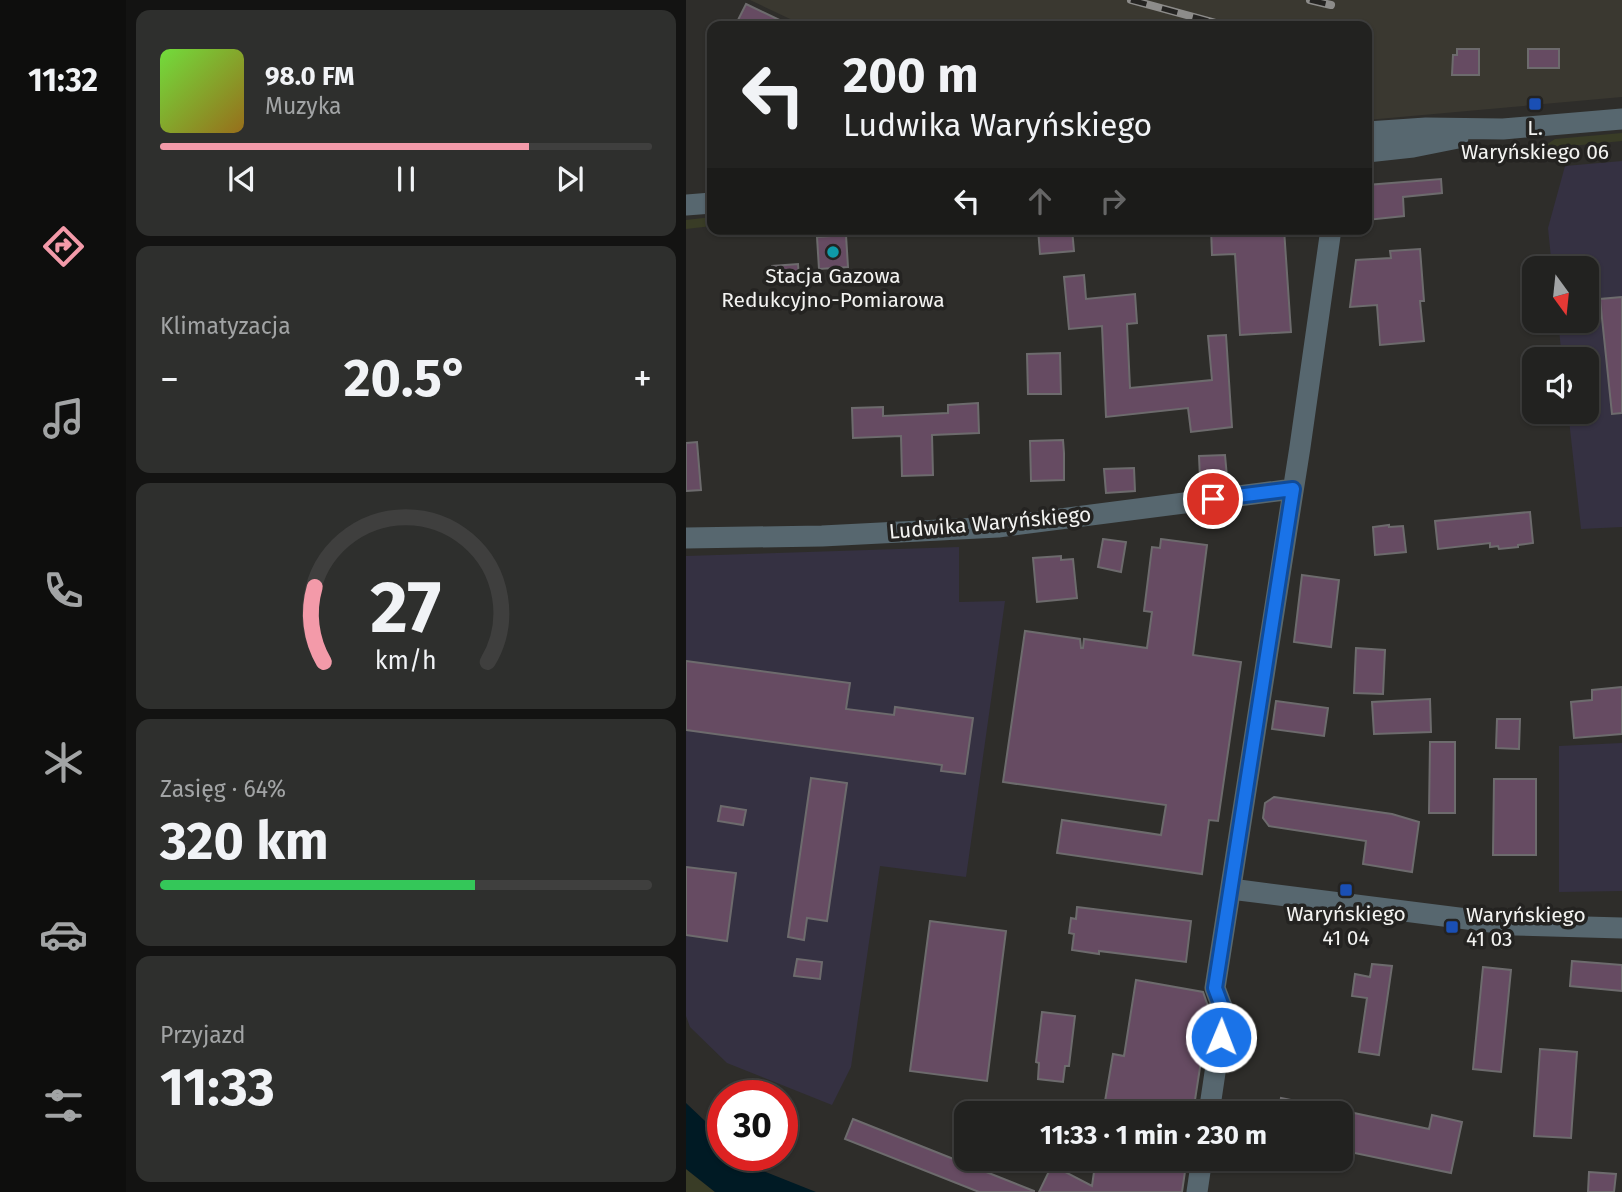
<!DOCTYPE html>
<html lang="pl">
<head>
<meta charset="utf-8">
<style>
	:root { --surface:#222220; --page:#2e2f2d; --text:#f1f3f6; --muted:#a2a4a5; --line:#3f3f3e; --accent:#f39aa9 }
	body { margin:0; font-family:"Fira Sans",sans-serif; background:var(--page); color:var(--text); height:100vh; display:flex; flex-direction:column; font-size:26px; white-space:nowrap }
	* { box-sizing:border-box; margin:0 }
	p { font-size:23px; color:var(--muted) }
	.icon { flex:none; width:38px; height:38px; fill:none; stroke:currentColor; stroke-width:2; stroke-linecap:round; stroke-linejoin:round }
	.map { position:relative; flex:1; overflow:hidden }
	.sheet { display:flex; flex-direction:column; gap:10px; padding:10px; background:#131312; width:560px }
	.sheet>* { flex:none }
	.guide { position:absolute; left:21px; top:21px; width:665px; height:214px; border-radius:14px; box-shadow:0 2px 5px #0004,0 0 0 2px var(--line); background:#222220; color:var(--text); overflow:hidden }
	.needle { width:46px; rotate:165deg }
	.tools { position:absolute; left:836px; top:256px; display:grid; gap:14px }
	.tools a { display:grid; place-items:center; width:77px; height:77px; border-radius:14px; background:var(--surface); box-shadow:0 2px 5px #0004,0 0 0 2px var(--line); font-size:35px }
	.speed { position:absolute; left:21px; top:1080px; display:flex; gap:14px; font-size:35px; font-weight:700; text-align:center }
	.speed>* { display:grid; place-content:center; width:91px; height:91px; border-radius:50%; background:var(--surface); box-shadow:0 2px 5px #0004,0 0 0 2px var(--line); line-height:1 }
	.speed .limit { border:10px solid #d22; background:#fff; color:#111 }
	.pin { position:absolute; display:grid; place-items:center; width:60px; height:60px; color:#fff; margin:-30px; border:4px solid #fff; border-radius:50%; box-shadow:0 2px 7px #0007 }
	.me { position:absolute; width:77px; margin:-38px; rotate:1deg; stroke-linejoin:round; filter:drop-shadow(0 0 5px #0008) }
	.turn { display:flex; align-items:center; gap:24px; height:147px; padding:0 21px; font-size:32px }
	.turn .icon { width:91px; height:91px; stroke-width:2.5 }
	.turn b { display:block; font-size:49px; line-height:60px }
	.lanes { display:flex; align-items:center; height:66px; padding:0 21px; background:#0003; justify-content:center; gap:35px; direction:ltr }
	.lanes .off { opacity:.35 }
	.big { font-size:52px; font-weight:700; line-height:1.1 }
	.sheet .widget { flex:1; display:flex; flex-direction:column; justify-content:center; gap:10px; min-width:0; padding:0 24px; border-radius:14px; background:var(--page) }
	.sheet .dial { align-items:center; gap:0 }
	.dial svg { height:182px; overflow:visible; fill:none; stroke:var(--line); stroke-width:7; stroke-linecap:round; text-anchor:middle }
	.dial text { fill:var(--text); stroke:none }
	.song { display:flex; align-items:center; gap:21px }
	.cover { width:84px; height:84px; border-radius:10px; background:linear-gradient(135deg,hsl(100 70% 55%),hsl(40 70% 35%)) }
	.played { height:7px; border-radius:4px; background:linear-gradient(90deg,var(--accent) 75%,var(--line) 75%) }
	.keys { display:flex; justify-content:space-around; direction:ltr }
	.heat { display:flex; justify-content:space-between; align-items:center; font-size:38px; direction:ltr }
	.charge { height:10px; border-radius:5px; background:linear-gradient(90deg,#34c759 64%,var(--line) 0) }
	.trip { position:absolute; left:268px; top:1101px; width:399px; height:70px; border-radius:14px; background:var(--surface); box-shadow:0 2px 5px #0004,0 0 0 2px var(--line); font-weight:700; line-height:70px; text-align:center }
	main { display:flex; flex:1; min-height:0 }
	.tabs { display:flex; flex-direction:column; width:126px; justify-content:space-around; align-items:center; background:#0e0e0d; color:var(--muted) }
	.tabs .icon { width:49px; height:49px }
	.tabs .current { color:var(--accent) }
	.tabs b { font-size:32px; color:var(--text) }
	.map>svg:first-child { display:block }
	.built { fill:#3a3830 }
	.industrial { fill:#353142 }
	.green { fill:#393c26 }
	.water { fill:#001a24 }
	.building { fill:#664b62; stroke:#6d6b6d; stroke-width:2 }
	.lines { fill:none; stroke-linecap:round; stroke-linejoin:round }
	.minor { stroke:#57676f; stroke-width:21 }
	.rail-casing { stroke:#8d8c8a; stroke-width:8 }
	.rail { stroke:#242321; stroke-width:5; stroke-dasharray:16; stroke-linecap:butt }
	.route-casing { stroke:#114b97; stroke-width:18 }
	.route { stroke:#1a73e8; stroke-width:12 }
	.transit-dot { fill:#1a4fb4; stroke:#242321; stroke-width:2.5 }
	.culture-dot { fill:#0f9aa8; stroke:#242321; stroke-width:2.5 }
	.labels { text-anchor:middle; stroke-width:7; stroke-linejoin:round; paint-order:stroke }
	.poi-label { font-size:21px; fill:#f3f3f1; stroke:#242321 }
	.street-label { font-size:21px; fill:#f3f3f1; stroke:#242321 }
</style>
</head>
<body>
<main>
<nav class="tabs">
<b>11:32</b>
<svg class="icon current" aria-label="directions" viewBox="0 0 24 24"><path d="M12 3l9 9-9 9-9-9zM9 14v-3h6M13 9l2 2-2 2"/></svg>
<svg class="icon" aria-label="music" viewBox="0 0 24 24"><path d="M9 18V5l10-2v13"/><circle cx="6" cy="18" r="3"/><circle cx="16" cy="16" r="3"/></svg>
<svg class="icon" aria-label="phone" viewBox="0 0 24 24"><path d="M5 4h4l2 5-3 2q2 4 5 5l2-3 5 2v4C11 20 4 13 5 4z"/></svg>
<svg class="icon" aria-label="climate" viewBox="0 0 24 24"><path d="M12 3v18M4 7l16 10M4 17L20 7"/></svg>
<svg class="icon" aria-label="car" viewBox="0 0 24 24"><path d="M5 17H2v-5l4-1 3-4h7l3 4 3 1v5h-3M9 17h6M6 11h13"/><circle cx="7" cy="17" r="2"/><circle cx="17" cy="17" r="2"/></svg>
<svg class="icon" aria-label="filters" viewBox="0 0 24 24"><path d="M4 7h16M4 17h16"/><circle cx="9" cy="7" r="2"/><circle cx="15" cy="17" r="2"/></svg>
</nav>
<section class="sheet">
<div class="widget">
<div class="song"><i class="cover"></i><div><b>98.0 FM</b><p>Muzyka</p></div></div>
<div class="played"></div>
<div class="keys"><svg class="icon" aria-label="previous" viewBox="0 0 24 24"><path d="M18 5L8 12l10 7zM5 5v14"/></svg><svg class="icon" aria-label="pause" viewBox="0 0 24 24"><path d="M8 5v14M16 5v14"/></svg><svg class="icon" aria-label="next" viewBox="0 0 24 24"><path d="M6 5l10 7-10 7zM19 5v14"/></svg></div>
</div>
<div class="widget"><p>Klimatyzacja</p>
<div class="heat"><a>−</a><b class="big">20.5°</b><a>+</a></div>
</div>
<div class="widget dial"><svg viewBox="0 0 100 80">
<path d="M14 69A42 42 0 1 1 86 69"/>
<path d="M14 69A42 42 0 0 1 10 36" stroke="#f39aa9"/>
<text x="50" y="56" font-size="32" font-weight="700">27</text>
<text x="50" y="72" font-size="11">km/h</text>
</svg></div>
<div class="widget"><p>Zasięg · 64%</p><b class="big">320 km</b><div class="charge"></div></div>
<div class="widget"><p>Przyjazd</p><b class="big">11:33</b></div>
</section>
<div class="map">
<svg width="936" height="1192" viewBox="0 0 936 1192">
	<rect width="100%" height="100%" fill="#2e2d2a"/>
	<!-- built -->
	<path class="built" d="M64,0h872v97l-255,23v-94h-562z"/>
	<!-- industrial -->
	<path class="industrial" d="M936,161v366l-41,2 -13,-118h19v-52h-25l-4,-39h29v-52h-35l-4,-40 17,-62z
		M273,547v55l46,-1 -39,276 -86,-11 -29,201 -19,38 -105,-42 -37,-36 -4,-11v-460z
		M936,743v148l-63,1v-146z"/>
	<!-- green -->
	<path class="green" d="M936,133v8l-82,8 15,-10z
		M26,217v9l-26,3v-9z
		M0,1169l29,23h-29z"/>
	<!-- water -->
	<path class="water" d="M0,1103l37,35v17h18l15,13 60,24h-101l-29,-23z"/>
	<!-- building -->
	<path class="building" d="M60,4l46,22h-57z
		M771,49h22v26h-27l1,-20h4z
		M842,49h31v19h-31z
		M755,179l1,14 -39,4 1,19 -37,4v-35z
		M352,229h34l2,22 -34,3z
		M525,229h73l7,103 -51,3 -5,-81 -23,1z
		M160,235l2,32 -29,2 -2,-32z
		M734,249l4,52h-4l4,40 -44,4 -3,-40 -27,2 6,-47 35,-2 -1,-7z
		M112,264l1,14 -26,2 -1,-14z
		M398,275l2,24 49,-5 2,29 -10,1 3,64 82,-8 -4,-44 18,-1 6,92 -41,5 -3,-24 -82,9 -4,-91 -33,3 -5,-52z
		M936,297v116l-10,1 -12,-115z
		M374,353l1,41h-33l-1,-40z
		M292,403l1,30 -47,2 1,40 -31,1 -1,-40 -48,2 -1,-30 31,-1v9l65,-3v-8z
		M377,440l1,13v27l-33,1 -1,-40z
		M11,442l4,48 -15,1v-48z
		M539,455l2,22 -27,1 -1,-22z
		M448,468l1,23 -29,2 -2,-24z
		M844,512l3,31 -15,2v2l-19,2 -1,-3 -8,1v-4l-52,6 -3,-28z
		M703,525v2l14,-1 3,26 -31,3 -2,-28z
		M417,539l23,3 -5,30 -23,-5z
		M475,539l46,6 -14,110 48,7 -23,159 -9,-1 -7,54 -145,-21 5,-33 99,15 5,-30 -163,-23 22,-151 55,8 1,9h2l1,-9 63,9 5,-36 -8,-1 8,-64 8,1z
		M375,556v4l12,-1 4,39 -40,4 -4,-44z
		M616,575l37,5 -8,67 -37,-5z
		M670,648l29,2 -2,44 -29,-1z
		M0,661l164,22 -4,26 48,6 1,-8 78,11 -8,56 -24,-3 1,-6 -256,-35z
		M936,687v47l-48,4 -3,-36 21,-2v-10z
		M744,699l1,33 -57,2 -2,-32z
		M590,701l52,7 -4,28 -52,-7z
		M811,719h23l-1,30 -23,-1z
		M744,742h25v71h-26z
		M125,778l36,5 -20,138 -20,-3 -3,22 -16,-3z
		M808,779h42v76h-43z
		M588,797l118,17 27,8 -7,50 -49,-8 3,-23 -97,-15 -6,-8 2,-15z
		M35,806l25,4 -3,15 -25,-4z
		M0,867l50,6 -9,68 -41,-6z
		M391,907l114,14 -5,41 -87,-11v3l-27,-4 2,-16 -5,-1 2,-15 5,1z
		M244,921l76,10 -19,150 -77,-10z
		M111,959l25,3 -2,17 -26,-3z
		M886,961l50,4v26l-52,-5z
		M686,964l20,2 -13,89 -20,-3 8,-54 -15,-2 3,-22 15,3z
		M797,967l28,3 -10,102 -28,-3z
		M450,980l67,12 6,17 -16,104h-90l10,-59 11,2z
		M356,1012l33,4 -6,50h-4l-2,16 -25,-3 1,-16 -3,-1z
		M854,1049l37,3 -6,86 -37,-2z
		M595,1098l40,8v7h-43z
		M654,1110l89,19 3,-14 30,7 -11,51 -111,-23z
		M167,1119l181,72v1h-55l-134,-53z
		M410,1158h91l-5,34h-143l13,-27 40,21z
		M903,1172l27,2 -2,18h-26z"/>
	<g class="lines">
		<!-- minor -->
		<path class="minor" d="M681,132l59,-4 77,1 119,-10
			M681,152l46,-5 45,-9
			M0,205l26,-2
			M0,538l136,-2 176,-9 295,-38
			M545,889l283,36 108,3
			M523,1113l15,-101 -9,-24 85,-541 31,-218
			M511,1192l5,-34"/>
		<defs>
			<path id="rail" d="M445,0l96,26
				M624,0l21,5"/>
		</defs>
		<!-- rail casing -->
		<use href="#rail" class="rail-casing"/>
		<!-- rail -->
		<use href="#rail" class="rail"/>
	</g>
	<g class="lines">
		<defs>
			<path id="route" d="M527,499l80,-10 -78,499 9,24 -3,25"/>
		</defs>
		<!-- route casing -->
		<use href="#route" class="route-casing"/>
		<!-- route -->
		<use href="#route" class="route"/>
	</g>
	<!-- markers -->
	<g class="transit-dot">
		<rect x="842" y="97" width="14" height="14" rx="3.5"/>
		<rect x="653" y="883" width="14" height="14" rx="3.5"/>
		<rect x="759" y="920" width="14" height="14" rx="3.5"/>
	</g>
	<circle class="culture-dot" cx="147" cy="252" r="7"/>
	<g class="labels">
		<!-- poi labels -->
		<g class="poi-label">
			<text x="849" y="135">L.<tspan x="849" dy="24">Waryńskiego 06</tspan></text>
			<text x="147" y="283">Stacja Gazowa<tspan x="147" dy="24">Redukcyjno-Pomiarowa</tspan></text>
			<text x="660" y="921">Waryńskiego<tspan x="660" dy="24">41 04</tspan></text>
			<text x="780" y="922" text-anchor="start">Waryńskiego<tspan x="780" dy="24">41 03</tspan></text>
		</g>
		<!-- street labels -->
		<g class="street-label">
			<text transform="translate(304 523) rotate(-5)" y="7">Ludwika Waryńskiego</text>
		</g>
	</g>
</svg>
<div class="tools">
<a><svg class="needle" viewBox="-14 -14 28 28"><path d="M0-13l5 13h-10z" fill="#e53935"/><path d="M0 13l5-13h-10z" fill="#a2a4a5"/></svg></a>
<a><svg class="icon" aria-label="sound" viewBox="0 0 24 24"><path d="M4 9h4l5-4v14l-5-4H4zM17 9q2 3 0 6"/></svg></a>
</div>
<div class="speed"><div class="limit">30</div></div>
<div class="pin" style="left:527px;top:499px;background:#d93025"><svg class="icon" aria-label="arrive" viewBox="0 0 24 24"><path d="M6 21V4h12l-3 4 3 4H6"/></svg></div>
<svg class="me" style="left:535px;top:1037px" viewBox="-20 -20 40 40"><circle r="17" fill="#1a73e8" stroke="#fff" stroke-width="3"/><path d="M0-11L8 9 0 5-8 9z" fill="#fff"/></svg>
<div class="trip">11:33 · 1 min · 230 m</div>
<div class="guide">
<div class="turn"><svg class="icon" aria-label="left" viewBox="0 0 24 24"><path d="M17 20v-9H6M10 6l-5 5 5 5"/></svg><div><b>200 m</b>Ludwika Waryńskiego</div></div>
<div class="lanes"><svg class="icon" aria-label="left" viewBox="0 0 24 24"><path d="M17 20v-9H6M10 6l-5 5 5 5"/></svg><svg class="icon off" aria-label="ahead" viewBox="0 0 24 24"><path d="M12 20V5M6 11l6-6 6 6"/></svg><svg class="icon off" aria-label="right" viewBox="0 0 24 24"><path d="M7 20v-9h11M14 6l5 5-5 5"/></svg></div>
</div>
</div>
</main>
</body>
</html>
